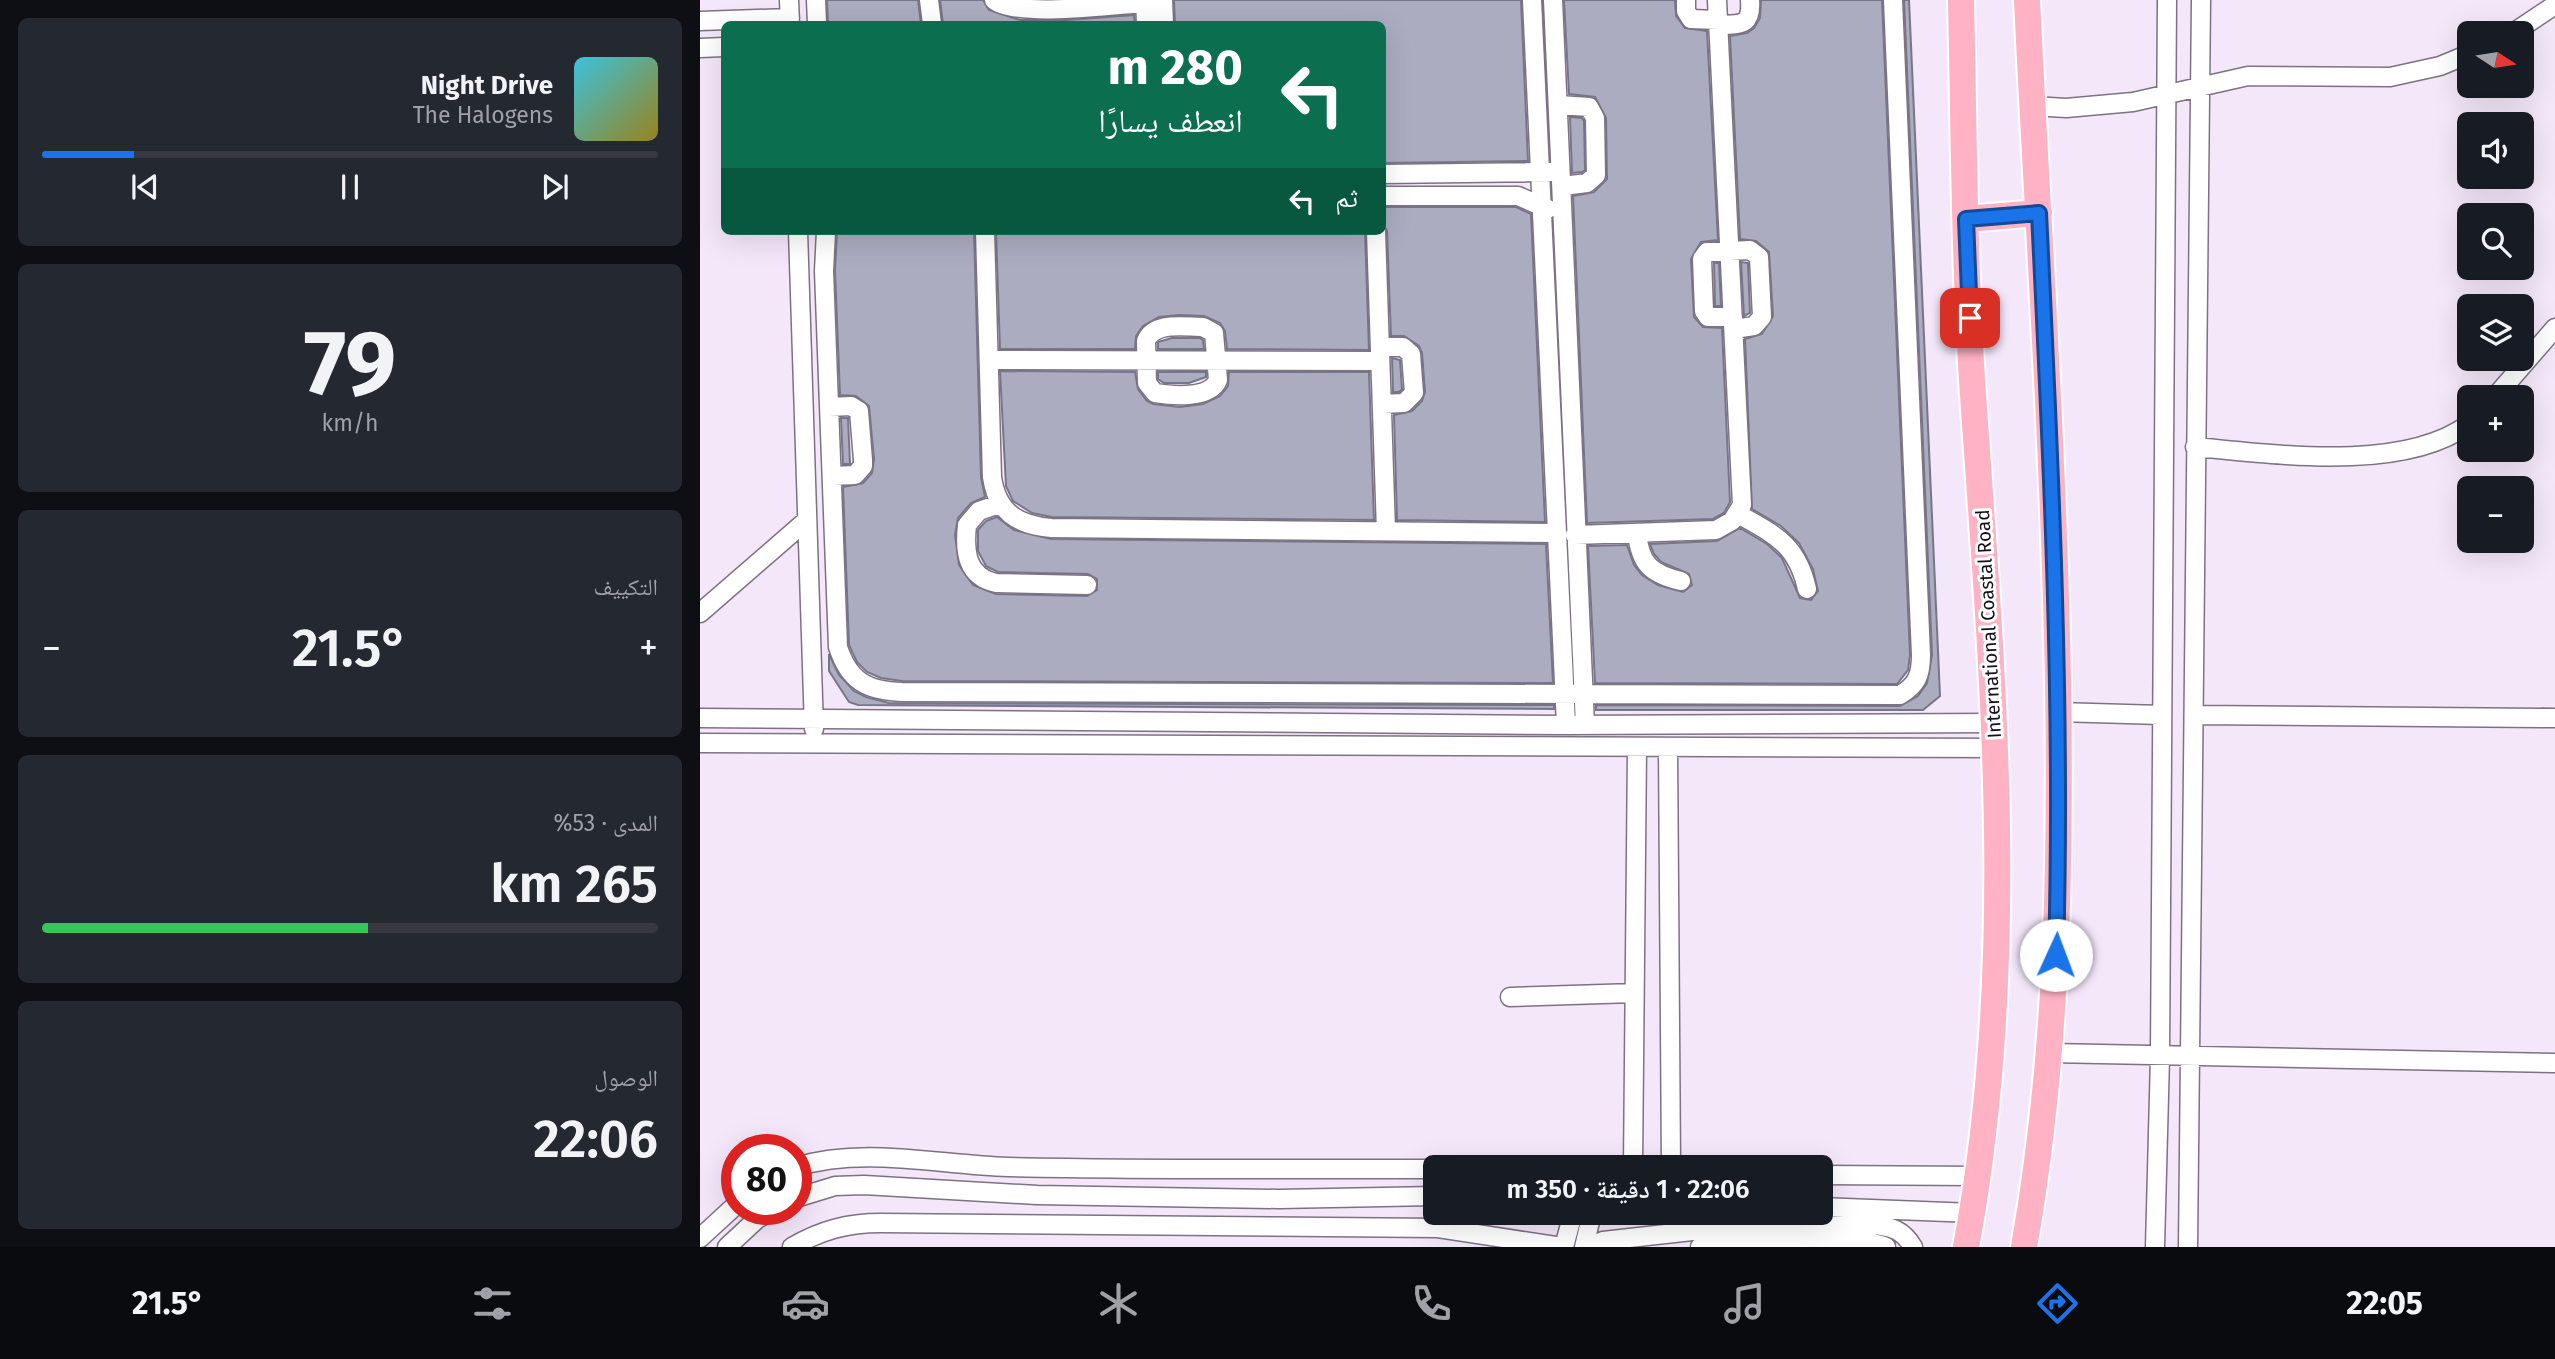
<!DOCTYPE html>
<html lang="ar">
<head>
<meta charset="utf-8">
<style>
	:root { --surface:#171b24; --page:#242831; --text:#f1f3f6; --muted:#9ea1a6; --line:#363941; --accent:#1a73e8 }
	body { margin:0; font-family:"Fira Sans","Noto Naskh Arabic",sans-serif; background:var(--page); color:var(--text); direction:rtl; height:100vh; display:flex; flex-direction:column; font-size:26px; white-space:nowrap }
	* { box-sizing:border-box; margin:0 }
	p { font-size:23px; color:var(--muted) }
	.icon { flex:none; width:38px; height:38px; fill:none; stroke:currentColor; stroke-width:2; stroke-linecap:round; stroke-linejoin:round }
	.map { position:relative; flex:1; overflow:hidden; direction:ltr }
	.drawer { display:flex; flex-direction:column; gap:18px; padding:18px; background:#0d0f14; width:700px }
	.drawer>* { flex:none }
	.top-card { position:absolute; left:21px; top:21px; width:665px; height:214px; border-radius:10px; box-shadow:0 7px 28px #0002; direction:rtl; background:#0b6e4f; color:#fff; overflow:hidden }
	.needle { width:46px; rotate:102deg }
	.tools { position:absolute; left:1757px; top:21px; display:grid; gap:14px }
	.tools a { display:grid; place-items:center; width:77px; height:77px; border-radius:10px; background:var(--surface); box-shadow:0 7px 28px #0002; font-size:35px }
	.speed { position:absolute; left:21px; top:1134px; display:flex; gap:14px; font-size:35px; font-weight:700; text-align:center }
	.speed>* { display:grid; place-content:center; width:91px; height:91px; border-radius:50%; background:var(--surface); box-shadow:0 7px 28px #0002; line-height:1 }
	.speed .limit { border:10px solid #d22; background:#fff; color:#111 }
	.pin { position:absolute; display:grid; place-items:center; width:60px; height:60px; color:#fff; margin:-30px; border-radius:14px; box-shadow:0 4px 10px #0006 }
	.me { position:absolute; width:77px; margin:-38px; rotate:2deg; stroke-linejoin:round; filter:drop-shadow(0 0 5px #0008) }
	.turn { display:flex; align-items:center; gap:24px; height:147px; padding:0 28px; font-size:32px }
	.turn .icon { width:91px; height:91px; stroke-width:2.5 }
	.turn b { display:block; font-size:49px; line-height:60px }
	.then { display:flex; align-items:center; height:66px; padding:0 28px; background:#0003; gap:14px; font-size:26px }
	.big { font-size:52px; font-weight:600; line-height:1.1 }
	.drawer .card { flex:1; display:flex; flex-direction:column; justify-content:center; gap:10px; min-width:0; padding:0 24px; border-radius:10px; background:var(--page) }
	.drawer .dial { align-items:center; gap:0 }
	.dial b { font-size:91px; line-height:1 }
	.song { display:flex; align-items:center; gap:21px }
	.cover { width:84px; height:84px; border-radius:10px; background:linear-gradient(135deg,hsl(190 70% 55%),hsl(50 70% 35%)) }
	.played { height:7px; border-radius:4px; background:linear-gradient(90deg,var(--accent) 15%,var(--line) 15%) }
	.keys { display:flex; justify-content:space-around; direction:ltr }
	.heat { display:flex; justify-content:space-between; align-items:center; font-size:38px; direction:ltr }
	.charge { height:10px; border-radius:5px; background:linear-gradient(90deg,#34c759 53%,var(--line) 0) }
	.trip { position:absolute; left:723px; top:1155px; width:410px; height:70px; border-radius:10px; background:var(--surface); box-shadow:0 7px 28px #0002; font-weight:600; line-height:70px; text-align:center; direction:rtl }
	.tabs { display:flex; height:112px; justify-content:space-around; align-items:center; background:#090b0e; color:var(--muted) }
	.tabs .icon { width:49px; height:49px }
	.tabs .current { color:var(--accent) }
	.tabs b { font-size:32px; color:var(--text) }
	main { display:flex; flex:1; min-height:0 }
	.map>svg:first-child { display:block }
	.building { fill:#acacc0; stroke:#777689; stroke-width:2 }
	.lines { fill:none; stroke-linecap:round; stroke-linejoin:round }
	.minor-casing { stroke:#7d7282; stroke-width:21 }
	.highway-casing { stroke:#fff; stroke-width:30 }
	.minor { stroke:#fff; stroke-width:18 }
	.highway { stroke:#ffb2c3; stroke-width:26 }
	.route-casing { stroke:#114b97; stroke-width:18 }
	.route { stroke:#1a73e8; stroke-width:12 }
	.labels { text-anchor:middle; stroke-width:6; stroke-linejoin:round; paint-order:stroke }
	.street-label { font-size:19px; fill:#141016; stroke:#fff }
</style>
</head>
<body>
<main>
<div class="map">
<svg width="1855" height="1247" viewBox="0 0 1855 1247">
	<rect width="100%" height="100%" fill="#f4e7fa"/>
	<!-- building -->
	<path class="building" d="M127,0h91l3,24h-93z
		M240,0h43l6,10 31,10h46l68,-5 1,9h-192z
		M474,0h347l7,161 -146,2v-139h-207z
		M864,0h111l1,16 9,12 22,3 11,209 -17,2 -10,17 3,58 9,10 19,1 8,174 -6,11 -11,6 -126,4 -14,-327 21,-4 13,-13 -1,-61 -11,-21 -26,-3z
		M1061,0h121l28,655 -2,15 -11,14 -302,-1 -7,-137 39,-1 7,20 8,10 16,10 25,7 9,-7 -3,-11 -28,-12 -7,-8 -4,-10 67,-3 23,-13 27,16 15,14 18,40 11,2 7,-9 -5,-22 -14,-26 -18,-17 -29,-17 -7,-170 17,-5 11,-18 -4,-64 -13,-11 -16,-2 -10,-203 17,-3 7,-5 6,-10z
		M1204,0h5l31,696 -17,14h-327v-5l304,1 18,-10 9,-13 5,-28z
		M870,117l12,1 2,3 1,49 -3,2 -10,1z
		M682,207h134l15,7 14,308 -148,-2 -3,-105 18,-4 10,-10 3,-9 -3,-39 -3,-7 -15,-10h-13l-4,-105 -5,-9z
		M137,231h137l7,246 4,20 -14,6 -13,15 -3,17 4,30 14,20 23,9 91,2 10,-6v-11l-9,-5 -90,-2 -12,-6 -8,-15v-21l8,-9 11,-4 17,13 37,9 495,5 7,139 -651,-2 -21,-3 -14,-6 -10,-10 -8,-17 -6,-158 20,-4 9,-10 2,-14 -5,-53 -13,-10 -16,-1 -5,-124z
		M296,231h369l4,119 -142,-1 -2,-18 -5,-8 -16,-7 -25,-1 -20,2 -16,9 -7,10 -1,13h-135z
		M1041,262l7,1 2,50 -6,3z
		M1014,263h5l2,43h-6z
		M472,338h28l3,2 1,9h-46v-7z
		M692,358l8,2 2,29 -3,3h-6z
		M300,371l135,1 3,17 9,12 6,3 27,3 23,-3 17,-8 8,-10 1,-14h140l5,148 -322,-3 -20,-4 -19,-12 -7,-15z
		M458,372h48v5l-17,6h-25l-6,-4z
		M141,418h7l2,46h-7z
		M129,654l10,21 15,16 12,6 23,6 665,2v4l-696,-4 -9,-3 -20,-31z"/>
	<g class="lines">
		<defs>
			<path id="minor" d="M89,0l1,24
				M116,0l1,24
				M229,0l3,24
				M294,0c20,18 121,5 151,3
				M445,0l1,24
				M463,0l1,24
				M832,0l34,725
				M853,0l32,725
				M986,0v11l5,8 27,1
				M0,21l90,-3
				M1018,25c22,-1 34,2 32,-25
				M1813,33l42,-28
				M0,48l24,-1
				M859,105l30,2 6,11 1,57 -9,8 -24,3
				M1333,106l33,2 67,-6 115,-26 142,1 50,-11 29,-12
				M682,174l169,-2
				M682,196h136l30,13
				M98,231l16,498
				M126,231l-2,40 14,376c11,34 29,44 64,45l998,3c17,-10 21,-20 21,-40l-28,-655
				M285,231l7,246c5,35 25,48 59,51l505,5
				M676,231l10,300
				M1033,317h-25l-4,-6 -2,-52 5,-7 43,-2 9,7 3,60 -8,9 -20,3
				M503,327l11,6 4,47c-8,19 -45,16 -63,13l-8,-10 -1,-42c8,-20 38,-14 57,-14z
				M680,347h23l8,7 3,39 -10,10 -22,1
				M289,360l391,1
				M1795,397l60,-69
				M129,407l22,-1 8,5 4,49v6l-8,9 -23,1
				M1495,447c78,7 208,26 274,-23
				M299,504l-20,7 -12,14c-3,27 0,52 29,58l91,2
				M1038,514c37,21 59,30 69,75
				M937,533c3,31 14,41 44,48
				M875,535l141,-5 16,-9 10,-16 -25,-505
				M0,613l107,-93
				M1358,712l103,3
				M1494,715l361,3
				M0,718l866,7 429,-2
				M0,743l1296,5
				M968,747l3,420
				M810,997l124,-4
				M1350,1053l505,10
				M96,1167c67,-21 143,-2 212,0 142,3 285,2 427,2
				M933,1167l4,-420
				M1120,1175l158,1
				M96,1198l39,-12 29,-1 173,10 242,4 156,-3
				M1120,1207l153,6
				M0,1238l37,-34
				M27,1247l29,-27 17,-11
				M92,1247c29,-17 56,-24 89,-24l557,5 124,19
				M864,1247l9,-34
				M884,1247l8,-34
				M888,1247l15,-6 107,-12 162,-4c19,1 31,5 41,22
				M1000,1247c31,-3 165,-13 186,0
				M1455,1247l5,-190 7,-1057
				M1488,1247l13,-1247"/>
			<path id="highway" d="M1261,0c3,132 3,264 12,395 20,287 46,567 -7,852
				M1266,219l73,-6
				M1324,1247c33,-187 37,-374 34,-563 -4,-228 -20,-456 -31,-684"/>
		</defs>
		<!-- minor casing -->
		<use href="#minor" class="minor-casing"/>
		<!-- highway casing -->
		<use href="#highway" class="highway-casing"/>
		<!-- minor -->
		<use href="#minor" class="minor"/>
		<!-- highway -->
		<use href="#highway" class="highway"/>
	</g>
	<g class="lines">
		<defs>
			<path id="route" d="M1270,318l-4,-99 73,-6c12,247 24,495 17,742"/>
		</defs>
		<!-- route casing -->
		<use href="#route" class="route-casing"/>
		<!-- route -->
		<use href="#route" class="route"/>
	</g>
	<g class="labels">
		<!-- street labels -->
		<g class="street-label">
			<text transform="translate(1288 624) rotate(-93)" y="7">International Coastal Road</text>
		</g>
	</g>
</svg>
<div class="tools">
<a><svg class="needle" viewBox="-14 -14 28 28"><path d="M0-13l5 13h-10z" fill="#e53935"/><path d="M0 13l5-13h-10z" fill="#9ea1a6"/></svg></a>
<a><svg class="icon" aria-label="sound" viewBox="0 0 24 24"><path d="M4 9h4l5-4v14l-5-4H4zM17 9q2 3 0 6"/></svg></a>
<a><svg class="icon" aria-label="search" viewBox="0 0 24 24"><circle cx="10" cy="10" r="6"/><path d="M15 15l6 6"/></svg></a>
<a><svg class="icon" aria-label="layers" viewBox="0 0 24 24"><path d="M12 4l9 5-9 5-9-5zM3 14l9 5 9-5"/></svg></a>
<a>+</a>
<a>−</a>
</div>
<div class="speed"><div class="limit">80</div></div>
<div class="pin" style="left:1270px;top:318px;background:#d93025"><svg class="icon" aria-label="arrive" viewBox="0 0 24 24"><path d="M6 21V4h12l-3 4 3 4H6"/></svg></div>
<svg class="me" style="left:1356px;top:955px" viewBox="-20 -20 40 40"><circle r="19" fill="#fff"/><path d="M0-13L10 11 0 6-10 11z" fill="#1a73e8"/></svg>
<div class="trip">22:06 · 1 دقيقة · 350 m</div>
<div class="top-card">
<div class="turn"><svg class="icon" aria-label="left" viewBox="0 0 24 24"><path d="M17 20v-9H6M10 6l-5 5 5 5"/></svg><div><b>280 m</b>انعطف يسارًا</div></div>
<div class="then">ثم<svg class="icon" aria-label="left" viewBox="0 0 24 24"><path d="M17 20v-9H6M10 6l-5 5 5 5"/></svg></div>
</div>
</div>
<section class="drawer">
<div class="card">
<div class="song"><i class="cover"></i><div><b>Night Drive</b><p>The Halogens</p></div></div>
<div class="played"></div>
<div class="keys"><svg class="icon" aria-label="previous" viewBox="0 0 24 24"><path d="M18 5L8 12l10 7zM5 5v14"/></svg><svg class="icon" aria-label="pause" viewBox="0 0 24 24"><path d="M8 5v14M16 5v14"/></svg><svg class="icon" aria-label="next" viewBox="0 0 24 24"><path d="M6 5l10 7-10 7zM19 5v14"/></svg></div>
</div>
<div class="card dial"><b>79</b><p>km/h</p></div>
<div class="card"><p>التكييف</p>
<div class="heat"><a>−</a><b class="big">21.5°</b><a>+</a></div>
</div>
<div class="card"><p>المدى · 53%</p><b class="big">265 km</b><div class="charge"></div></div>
<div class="card"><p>الوصول</p><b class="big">22:06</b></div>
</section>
</main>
<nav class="tabs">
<b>22:05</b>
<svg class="icon current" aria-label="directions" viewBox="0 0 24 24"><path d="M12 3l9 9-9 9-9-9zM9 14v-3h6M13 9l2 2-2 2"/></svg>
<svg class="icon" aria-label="music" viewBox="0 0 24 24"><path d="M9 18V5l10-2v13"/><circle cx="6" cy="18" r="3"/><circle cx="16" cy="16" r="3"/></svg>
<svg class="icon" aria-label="phone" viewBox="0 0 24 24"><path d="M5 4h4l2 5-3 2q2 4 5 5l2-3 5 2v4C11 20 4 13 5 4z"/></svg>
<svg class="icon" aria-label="climate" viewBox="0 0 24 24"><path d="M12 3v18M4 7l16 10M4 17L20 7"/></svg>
<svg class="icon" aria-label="car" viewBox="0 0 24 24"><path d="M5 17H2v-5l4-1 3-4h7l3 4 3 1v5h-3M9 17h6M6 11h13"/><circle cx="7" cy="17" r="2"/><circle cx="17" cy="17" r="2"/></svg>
<svg class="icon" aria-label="filters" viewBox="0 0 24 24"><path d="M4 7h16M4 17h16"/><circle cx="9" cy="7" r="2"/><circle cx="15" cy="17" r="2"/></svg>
<b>21.5°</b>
</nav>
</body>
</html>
